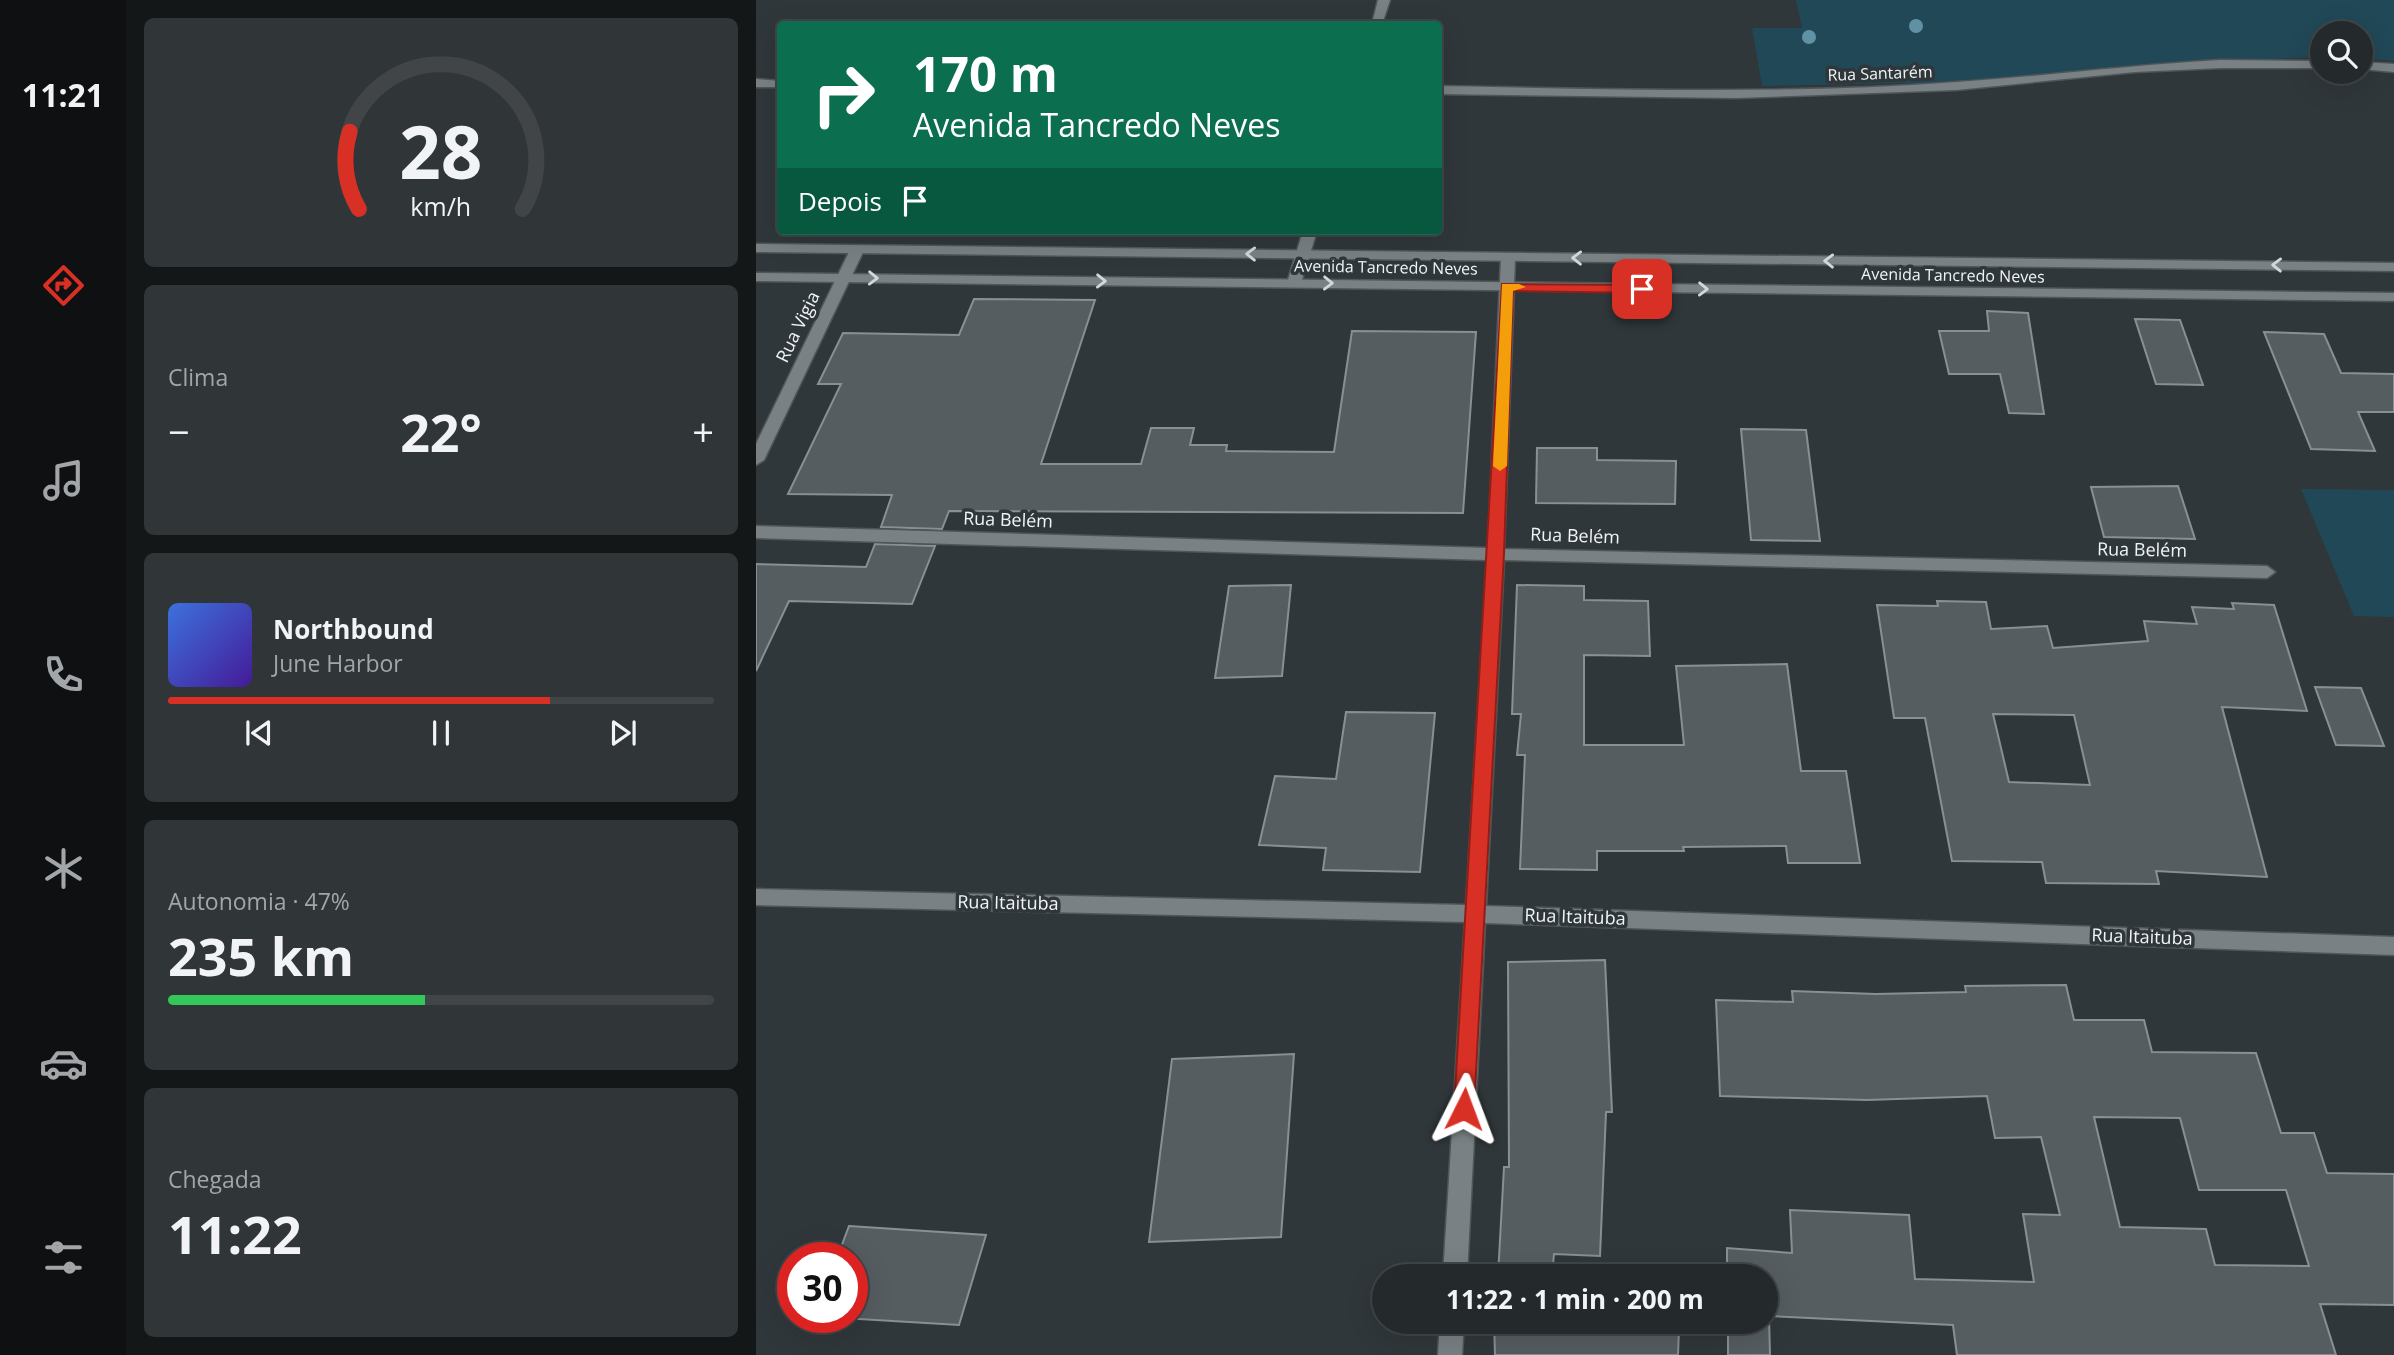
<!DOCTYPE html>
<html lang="pt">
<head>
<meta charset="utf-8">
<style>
	:root { --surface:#24292c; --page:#303538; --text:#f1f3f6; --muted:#a3a6a9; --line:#414548; --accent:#d93025 }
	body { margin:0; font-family:"Open Sans",sans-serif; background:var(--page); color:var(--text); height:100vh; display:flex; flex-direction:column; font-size:26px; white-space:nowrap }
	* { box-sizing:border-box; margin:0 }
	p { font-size:23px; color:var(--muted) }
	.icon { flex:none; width:38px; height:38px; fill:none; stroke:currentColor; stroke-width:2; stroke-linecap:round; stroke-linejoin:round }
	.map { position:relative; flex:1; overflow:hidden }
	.panel { display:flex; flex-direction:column; gap:18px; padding:18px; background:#141718; width:630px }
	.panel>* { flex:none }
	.top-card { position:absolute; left:21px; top:21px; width:665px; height:214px; border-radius:7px; box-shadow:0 7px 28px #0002,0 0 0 2px var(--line); background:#0b6e4f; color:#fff; overflow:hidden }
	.controls { position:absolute; left:1554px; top:21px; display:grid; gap:14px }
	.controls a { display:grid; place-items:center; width:63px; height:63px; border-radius:50%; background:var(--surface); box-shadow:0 7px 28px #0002,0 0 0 2px var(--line); font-size:35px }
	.speed { position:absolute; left:21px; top:1242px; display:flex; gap:14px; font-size:35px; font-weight:700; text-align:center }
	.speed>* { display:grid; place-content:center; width:91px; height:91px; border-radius:50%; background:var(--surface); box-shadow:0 7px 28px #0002,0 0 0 2px var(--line); line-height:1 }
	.speed .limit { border:10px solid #d22; background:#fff; color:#111 }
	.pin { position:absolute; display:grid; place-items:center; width:60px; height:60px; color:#fff; margin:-30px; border-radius:14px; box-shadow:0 4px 10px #0006 }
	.me { position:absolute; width:77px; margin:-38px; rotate:3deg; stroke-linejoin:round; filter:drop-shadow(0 0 5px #0008) }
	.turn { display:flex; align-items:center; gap:24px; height:147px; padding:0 21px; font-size:32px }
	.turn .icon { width:91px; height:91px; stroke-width:2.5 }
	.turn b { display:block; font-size:49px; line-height:60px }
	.then { display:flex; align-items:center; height:66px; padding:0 21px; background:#0003; gap:14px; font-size:26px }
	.big { font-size:52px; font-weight:700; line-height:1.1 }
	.panel .card { flex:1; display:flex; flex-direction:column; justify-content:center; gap:10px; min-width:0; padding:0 24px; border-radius:10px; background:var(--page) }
	.panel .dial { align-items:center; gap:0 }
	.dial svg { height:182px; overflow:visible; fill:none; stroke:var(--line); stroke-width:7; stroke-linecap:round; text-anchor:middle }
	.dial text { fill:var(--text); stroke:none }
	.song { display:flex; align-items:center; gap:21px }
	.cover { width:84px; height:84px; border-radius:10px; background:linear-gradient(135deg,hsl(220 70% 55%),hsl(260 70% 35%)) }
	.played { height:7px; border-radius:4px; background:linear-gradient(90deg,var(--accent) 70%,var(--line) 70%) }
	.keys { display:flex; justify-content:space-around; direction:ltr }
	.heat { display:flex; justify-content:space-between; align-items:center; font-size:38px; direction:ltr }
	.charge { height:10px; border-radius:5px; background:linear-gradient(90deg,#34c759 47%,var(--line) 0) }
	.trip { position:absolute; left:616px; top:1264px; width:406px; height:70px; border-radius:35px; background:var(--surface); box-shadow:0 7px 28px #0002,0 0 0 2px var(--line); font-weight:700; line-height:70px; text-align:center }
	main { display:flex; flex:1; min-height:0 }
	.tab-bar { display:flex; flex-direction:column; width:126px; justify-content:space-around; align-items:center; background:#0e1012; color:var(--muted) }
	.tab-bar .icon { width:49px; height:49px }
	.tab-bar .selected { color:var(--accent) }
	.tab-bar b { font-size:32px; color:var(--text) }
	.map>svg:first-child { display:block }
	.green { fill:#214857 }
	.building { fill:#555d61; stroke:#879094; stroke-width:2; fill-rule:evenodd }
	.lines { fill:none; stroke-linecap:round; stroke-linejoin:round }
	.minor-casing { stroke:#505658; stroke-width:3 }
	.tertiary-casing { stroke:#505658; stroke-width:3 }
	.minor { fill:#798185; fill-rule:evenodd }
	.tertiary { fill:#798185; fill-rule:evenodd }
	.tree { fill:#6191a4 }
	.oneway { stroke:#d2d7da }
	.route { fill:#d93025; stroke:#8d1f18; stroke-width:2 }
	.slow { fill:#f59e0b }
	.labels { text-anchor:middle; stroke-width:7; stroke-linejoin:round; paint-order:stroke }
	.far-street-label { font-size:16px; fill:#f0f4f6; stroke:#30373a }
	.street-label { font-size:18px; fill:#f0f4f6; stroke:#30373a }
</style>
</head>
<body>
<main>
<nav class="tab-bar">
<b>11:21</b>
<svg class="icon selected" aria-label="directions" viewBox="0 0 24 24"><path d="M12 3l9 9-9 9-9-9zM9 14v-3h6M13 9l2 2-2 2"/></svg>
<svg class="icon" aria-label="music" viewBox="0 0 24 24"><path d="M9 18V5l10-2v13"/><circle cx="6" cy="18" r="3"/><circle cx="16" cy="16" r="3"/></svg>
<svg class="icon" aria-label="phone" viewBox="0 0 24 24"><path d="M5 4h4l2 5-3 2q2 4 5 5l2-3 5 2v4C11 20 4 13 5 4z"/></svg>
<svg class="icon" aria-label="climate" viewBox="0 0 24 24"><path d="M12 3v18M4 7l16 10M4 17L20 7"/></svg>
<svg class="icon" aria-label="car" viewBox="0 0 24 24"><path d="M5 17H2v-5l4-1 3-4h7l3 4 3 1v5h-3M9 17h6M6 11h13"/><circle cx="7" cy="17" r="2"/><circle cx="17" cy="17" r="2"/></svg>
<svg class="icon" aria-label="filters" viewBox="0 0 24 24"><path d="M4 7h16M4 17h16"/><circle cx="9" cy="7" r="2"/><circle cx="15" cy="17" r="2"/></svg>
</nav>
<section class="panel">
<div class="card dial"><svg viewBox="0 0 100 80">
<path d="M14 69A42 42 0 1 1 86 69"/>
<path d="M14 69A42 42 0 0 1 10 35" stroke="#d93025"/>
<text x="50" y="56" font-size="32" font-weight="700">28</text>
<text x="50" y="72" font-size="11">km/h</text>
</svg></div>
<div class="card"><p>Clima</p>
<div class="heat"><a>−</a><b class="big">22°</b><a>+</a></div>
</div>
<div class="card">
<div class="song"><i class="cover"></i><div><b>Northbound</b><p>June Harbor</p></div></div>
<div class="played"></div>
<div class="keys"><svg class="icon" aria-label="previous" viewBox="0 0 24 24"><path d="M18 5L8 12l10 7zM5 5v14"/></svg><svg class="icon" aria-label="pause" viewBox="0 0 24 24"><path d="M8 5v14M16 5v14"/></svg><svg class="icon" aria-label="next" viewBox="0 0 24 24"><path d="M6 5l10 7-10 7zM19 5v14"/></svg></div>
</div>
<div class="card"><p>Autonomia · 47%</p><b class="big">235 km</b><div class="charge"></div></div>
<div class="card"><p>Chegada</p><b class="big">11:22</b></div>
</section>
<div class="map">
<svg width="1638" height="1355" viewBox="0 0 1638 1355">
	<rect width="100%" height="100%" fill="#30373a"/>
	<!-- green -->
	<path class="green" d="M1040,0h598v61l-33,-2v-26h-39v24l-164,7 -193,18 -203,4 -10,-58h50z
		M1545,489l93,1v127l-40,-1z"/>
	<!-- building -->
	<path class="building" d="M218,299l121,1 -54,164h100l10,-36h43l-4,17h37l-1,6 108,1 18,-121 124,1 -13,181 -514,-2 -7,18 -61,-2 11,-32 -104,-1 53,-110h-23l25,-51 116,2z
		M1231,311l41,2 16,101 -35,-1 -9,-39h-51l-10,-43h50z
		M1379,319l45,1 23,65 -47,-1z
		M1508,332l60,2 17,39 53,1v38h-36l17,39 -64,-2z
		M985,429l65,1 14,111 -69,-1z
		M781,448h60v12l79,1 -1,43 -139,-1z
		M1422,486l17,53 -91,-2 -13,-50z
		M119,544l60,2 -23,58 -123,-3 -33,70v-107l110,3z
		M535,585l-9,91 -67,2 14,-92z
		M761,585l67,1v14l64,1 2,55 -66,-1v90h100l-8,-79 111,-2 14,107h45l14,92h-72l-2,-17 -103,1 1,4h-87v19l-77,-1 5,-114h-8l4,-41h-9z
		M1181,601l49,1 5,27 56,-3 6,22 95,-7 -4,-20 53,3 -5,-17 42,2 -2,-6 42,2 33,106 -85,-4 45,170 -111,-6 3,13 -113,-1 -4,-21 -90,-1 -27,-143h-31l-17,-113 61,1zM1237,714l81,1 16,70 -81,-3z
		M1559,687l46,1 23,58 -48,-1z
		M590,712l89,1 -15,159 -97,-2 3,-22 -67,-3 16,-69 61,3z
		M849,960l7,152h-6l-6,144 -46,-2 -2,22h-54l6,-109h5l-1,-205z
		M1310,985l8,35h70l8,32 104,1 25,80h33l13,40 67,1v131l-74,-1 16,51h-379l-4,-30 -184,-9 1,39h-42v-34h38v-45h-39v-28l65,5 -2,-43 119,5 6,64 119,3 -11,-68 37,1 -19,-78 -46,1 -8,-42 -120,4 -147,-4 -4,-96 77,2 -1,-11 84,3 90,-2 -1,-6zM1338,1117l86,1 19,72h87l23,76 -94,-1 -9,-36 -86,-2z
		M538,1054l-13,183 -132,5 23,-183z
		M93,1226l137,9 -27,90 -117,-7h10v-60h-15z
		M738,1321h85l100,8 -1,26h-183z"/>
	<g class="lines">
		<defs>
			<path id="minor" d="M622,0h12l-8,24h-10z
				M1464,60l102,1v7h-102l-85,4 -179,18 -220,8 -298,-4v-8c173,3 346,9 519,-4 88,-6 175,-17 263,-22z
				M1605,62l33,2v8l-33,-3z
				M0,79l24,2v6h-24z
				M547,231h14l-16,52 -7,4 -7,-4z
				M101,246l7,4 -100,210 -8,5v-21l94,-194z
				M752,254l7,4 -11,291 763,17 8,6 -8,6 -763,-18 -18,346 908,31v18l-909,-32 -18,353h-24l22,-354 -709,-17v-16l710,16 21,-345 -731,-22v-12l732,22 13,-290z
				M684,1321h24l-2,34h-24z"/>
			<path id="tertiary" d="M0,244l1638,19v8l-1638,-19z
				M0,273l1638,20v8l-1638,-20z"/>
		</defs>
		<!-- minor casing -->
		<use href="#minor" class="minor-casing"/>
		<!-- tertiary casing -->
		<use href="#tertiary" class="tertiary-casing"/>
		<!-- minor -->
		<use href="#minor" class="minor"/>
		<!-- tertiary -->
		<use href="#tertiary" class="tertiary"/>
	</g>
	<!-- trees -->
	<g class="tree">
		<circle cx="1160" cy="26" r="7"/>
		<circle cx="1053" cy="37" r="7"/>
	</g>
	<!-- one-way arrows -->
	<defs><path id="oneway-chevron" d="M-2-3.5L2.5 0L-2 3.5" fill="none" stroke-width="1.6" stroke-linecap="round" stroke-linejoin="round" transform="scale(1.75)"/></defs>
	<g class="oneway">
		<use href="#oneway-chevron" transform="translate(495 254) rotate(-179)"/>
		<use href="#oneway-chevron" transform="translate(821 258) rotate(-179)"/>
		<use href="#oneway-chevron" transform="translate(1073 261) rotate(-179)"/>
		<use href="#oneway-chevron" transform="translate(1521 265) rotate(-179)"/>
		<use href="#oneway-chevron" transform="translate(117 278) rotate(1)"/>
		<use href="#oneway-chevron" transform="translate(345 281) rotate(1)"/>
		<use href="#oneway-chevron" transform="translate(572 283) rotate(1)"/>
		<use href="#oneway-chevron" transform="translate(947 289) rotate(1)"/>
	</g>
	<!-- route -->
	<path class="route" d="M746,284l140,1 7,4 -7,4 -129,-2 -9,262 -30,556 -3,6 -7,3 -7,-3 -3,-6z"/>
	<!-- slow -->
	<path class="slow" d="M746,284h17l7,3 -13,4 -6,175 -7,5 -7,-5z"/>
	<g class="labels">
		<!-- far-street labels -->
		<g class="far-street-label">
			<text transform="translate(1124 73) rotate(-2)" y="6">Rua Santarém</text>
			<text transform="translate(630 267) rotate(1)" y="6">Avenida Tancredo Neves</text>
			<text transform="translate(1197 275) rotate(1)" y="6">Avenida Tancredo Neves</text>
		</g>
		<!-- street labels -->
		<g class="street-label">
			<text transform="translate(42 327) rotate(-64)" y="6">Rua Vigia</text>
			<text transform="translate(252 520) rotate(2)" y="6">Rua Belém</text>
			<text transform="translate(819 536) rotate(2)" y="6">Rua Belém</text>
			<text transform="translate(1386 550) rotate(1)" y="6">Rua Belém</text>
			<text transform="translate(252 903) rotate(1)" y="6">Rua Itaituba</text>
			<text transform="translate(819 917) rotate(2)" y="6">Rua Itaituba</text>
			<text transform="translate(1386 937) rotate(2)" y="6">Rua Itaituba</text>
		</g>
	</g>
</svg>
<div class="controls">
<a><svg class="icon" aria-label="search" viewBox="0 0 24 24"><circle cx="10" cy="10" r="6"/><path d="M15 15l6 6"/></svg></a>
</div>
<div class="speed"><div class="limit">30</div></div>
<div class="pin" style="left:886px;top:289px;background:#d93025"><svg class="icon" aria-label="arrive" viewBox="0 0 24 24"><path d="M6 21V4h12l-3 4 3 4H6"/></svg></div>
<svg class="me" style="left:708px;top:1109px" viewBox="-20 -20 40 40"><path d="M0-17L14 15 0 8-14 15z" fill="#d93025" stroke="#fff" stroke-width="4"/></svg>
<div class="trip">11:22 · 1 min · 200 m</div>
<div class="top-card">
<div class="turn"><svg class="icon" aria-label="right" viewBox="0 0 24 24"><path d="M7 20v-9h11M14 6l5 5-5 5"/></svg><div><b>170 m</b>Avenida Tancredo Neves</div></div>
<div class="then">Depois<svg class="icon" aria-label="arrive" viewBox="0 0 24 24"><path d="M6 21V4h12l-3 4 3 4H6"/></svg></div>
</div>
</div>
</main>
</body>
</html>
